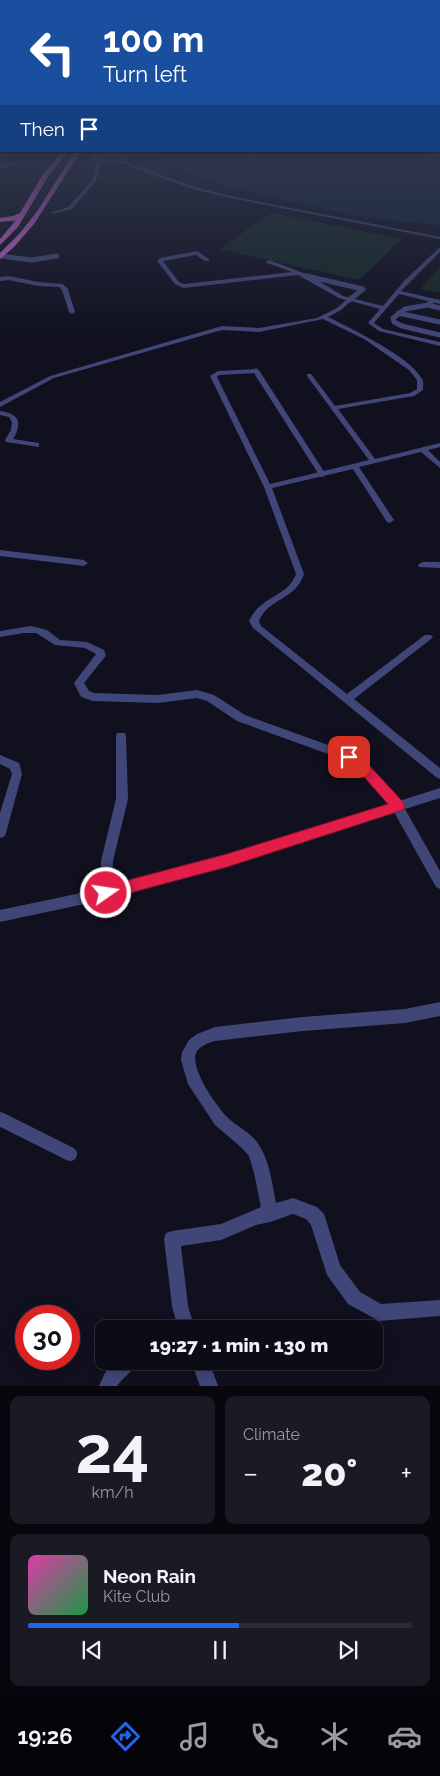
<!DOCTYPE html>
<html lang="en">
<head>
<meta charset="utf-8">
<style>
	:root { --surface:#0c0c17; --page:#1a1a24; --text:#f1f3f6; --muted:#9a9ba1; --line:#2c2c36; --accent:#2563eb }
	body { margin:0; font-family:Raleway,sans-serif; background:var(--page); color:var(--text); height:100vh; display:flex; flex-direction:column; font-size:19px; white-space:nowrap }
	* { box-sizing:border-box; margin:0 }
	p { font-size:16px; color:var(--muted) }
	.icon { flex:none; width:28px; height:28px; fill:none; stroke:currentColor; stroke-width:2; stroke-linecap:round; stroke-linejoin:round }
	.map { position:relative; height:1386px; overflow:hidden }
	.side { display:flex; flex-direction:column; gap:10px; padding:10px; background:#07070d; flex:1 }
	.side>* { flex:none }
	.hud { position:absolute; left:0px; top:0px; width:440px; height:152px; box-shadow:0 2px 12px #0003,0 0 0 1px var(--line); background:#1a4fa0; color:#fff; overflow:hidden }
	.speed { position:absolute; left:15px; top:1305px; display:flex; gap:10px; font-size:25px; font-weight:700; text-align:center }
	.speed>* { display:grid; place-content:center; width:65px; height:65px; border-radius:50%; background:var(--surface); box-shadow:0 2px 12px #0003,0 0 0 1px var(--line); line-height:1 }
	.speed .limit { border:8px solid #d22; background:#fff; color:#111 }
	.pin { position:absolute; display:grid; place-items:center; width:42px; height:42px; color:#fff; margin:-21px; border-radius:10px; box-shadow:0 2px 8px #0006 }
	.me { position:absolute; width:55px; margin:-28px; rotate:77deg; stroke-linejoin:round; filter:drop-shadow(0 0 4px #0008) }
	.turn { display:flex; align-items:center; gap:18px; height:105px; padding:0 20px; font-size:22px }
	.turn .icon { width:65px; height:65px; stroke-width:2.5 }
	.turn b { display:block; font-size:35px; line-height:42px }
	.then { display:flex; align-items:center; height:48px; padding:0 20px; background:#0003; gap:10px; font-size:19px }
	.big { font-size:38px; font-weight:800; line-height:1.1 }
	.side .tile { flex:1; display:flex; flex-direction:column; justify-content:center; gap:8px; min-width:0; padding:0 18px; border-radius:10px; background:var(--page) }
	.side .dial { align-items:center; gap:0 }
	.dial b { font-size:65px; line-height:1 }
	.song { display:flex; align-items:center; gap:15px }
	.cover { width:60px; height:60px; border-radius:8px; background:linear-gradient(135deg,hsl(320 70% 55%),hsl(140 70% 35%)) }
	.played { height:5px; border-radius:2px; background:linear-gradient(90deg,var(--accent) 55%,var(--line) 55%) }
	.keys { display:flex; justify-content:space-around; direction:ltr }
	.heat { display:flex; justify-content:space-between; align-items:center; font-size:28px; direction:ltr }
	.side .tiles { flex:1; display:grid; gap:10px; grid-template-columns:1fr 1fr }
	.tile:last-child { grid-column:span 2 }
	.trip { position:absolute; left:95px; top:1320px; width:288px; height:50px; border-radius:10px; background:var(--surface); box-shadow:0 2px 12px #0003,0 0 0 1px var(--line); font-weight:800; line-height:50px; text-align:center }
	.tabs { display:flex; height:80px; justify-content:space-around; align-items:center; background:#050509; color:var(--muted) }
	.tabs .icon { width:35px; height:35px }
	.tabs .on { color:var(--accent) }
	.tabs b { font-size:22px; color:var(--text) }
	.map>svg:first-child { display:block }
	.green { fill:#142825 }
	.water { fill:#102438 }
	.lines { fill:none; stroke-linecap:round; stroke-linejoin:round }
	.service-far3 { stroke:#414678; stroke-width:4 }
	.service-far2 { stroke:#414678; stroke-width:5 }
	.service-far1 { stroke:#414678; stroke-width:6 }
	.service { stroke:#414678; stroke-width:14 }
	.minor { fill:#414678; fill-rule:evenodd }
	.tertiary { fill:#414678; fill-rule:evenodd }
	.trunk { fill:#c964cf; fill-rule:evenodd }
	.route { fill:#e11d48; stroke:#92132f }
</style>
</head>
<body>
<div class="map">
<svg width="440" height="1386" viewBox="0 0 440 1386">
	<rect width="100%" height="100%" fill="#10101f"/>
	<!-- green -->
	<path class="green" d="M271,213l131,26 -43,41 -140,-31z
		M440,267v26l-20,-4z"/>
	<!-- water -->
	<path class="water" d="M439,148l1,77 -78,-8 -136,-30 -88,-36h301z"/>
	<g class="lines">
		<!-- service-far3 -->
		<path class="service-far3" d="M0,166l13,-2"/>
		<!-- service-far2 -->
		<path class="service-far2" d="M1,256l30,4 26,-4
			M307,276l56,13 -14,11
			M431,302l-3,3 12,3
			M428,305l-23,4 -12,9 1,4 8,4 38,9
			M398,313l42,9
			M256,371l3,4"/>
		<!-- service-far1 -->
		<path class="service-far1" d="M258,374l64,100"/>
		<!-- service -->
		<path class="service" d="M0,1119l70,35"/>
		<!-- minor -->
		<path class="minor" d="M0,144h1v1h-1z
			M96,151h4l-3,7c7,-5 21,-6 30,0v4l68,25 40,10 205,40v2l-205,-40 -43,-10 -68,-25 -23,-3 -5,20 -24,28 -20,5v-2l16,-5 24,-26 5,-21h-3l-2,-3zM119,156l4,3v2l-21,-2 1,-2z
			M440,247v5l-39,39 39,9v4l-41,-10 -25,29 9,6 57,13v4l-61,-15 -11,-8 12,-14 -29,-8 -10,9 -13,7c22,11 83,40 94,62 2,3 1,7 1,11l-9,6 -76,13 37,50 65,-16v4l-12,3 12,12v6l-19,-16 -62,15 35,53 -4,3 -3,-1 -34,-53 -81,19 32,86c-8,26 -36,24 -45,47l2,5 86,68 78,-59h6l2,2 -2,2 -77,60 86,69v11l-4,-2 -183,-149 -4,-7c11,-25 39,-24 47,-47l-32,-87 -54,-111 8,-5 38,-2 3,2 -3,2 -37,2 -2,2 53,107 99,-24 -62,-84v-2h4l24,32 75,-13 7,-4v-9l-8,-10 -45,-31 -41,-20 -64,13 -37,-2 -168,48 -54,29v-5l50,-26 172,-50 37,2 58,-10 20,-10 9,-8 -7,-2 -41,-23 -115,13 -8,-4 -18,-23 3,-3 37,-7 12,8v2h-4l-9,-6 -33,6 16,21 5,2 108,-12 -25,-9 -1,-1 3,-2 40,15 34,21 40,10 21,-25z
			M9,276l29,6 25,2 5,5 7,23 -3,2 -3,-2 -7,-22 -3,-3 -21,-1 -29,-6 -9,1v-4z
			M0,411c19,3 23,11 13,28l26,4v4l-33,-5 -1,-2 6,-10 1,-8 -3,-5 -9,-2z
			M0,550l84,10 4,3 -4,3 -84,-10z
			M422,562h18v6l-21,-1 -1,-2z
			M31,626l16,4 13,10 27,2 17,8 2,6 -2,2 -20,25 5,8 5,2 64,2 39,-5 17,5 31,20 108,39 30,26 16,21 41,-13v10l-35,11 35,62v18l-4,-2 -42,-75 -167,53 -105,31 -122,26v-12l100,-21 1,-28 15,-62v-63l1,-3h8l1,3 2,63 -15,62 -1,25 115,-31 162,-51 -14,-17 -30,-27 -108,-39 -30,-20 -10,-3 -39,5 -65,-2 -12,-4 -7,-14 22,-29 -11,-6 -30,-3 -19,-12h-12l-24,4v-6z
			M0,755l19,8 3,11 -16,59 -2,4 -4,1v-25l12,-39 -2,-5 -10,-5z
			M440,1002v14l-35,7 -102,8 -88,10c-7,2 -16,5 -19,12 -6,16 20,52 31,64 10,10 24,15 32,28 11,17 13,39 17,58l17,-5 24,9 7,7 2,6 14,45 20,27 21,12 59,-4v16l-61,5 -31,-17 -21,-29 -16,-50 -5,-6 -13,-5 -23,8 -14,3 -35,15 -40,6 7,60 7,23h-17l-6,-23 -8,-67 2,-6 6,-2 49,-7 40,-17 -7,-34 -5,-17 -7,-8 -27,-23 -27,-41 -7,-24 1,-8 7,-12 8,-6 18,-7 88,-10 102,-8z
			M115,1361h23c-4,10 -15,16 -21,25h-18l6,-13z
			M191,1361h18l9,25h-18z"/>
		<!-- tertiary -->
		<path class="tertiary" d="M0,219l19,1 2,1 -2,1 -19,-1z"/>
		<!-- trunk -->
		<path class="trunk" d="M63,151h6l-20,24 -31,52 -18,18v-6l16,-19 -16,2v-4l13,-2 7,-3 23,-39z
			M75,151h6l-47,73 -20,23 -14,12v-6l20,-20 18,-23z"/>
	</g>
	<!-- sky -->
	<linearGradient id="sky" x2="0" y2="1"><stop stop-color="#090911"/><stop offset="0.43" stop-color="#31374d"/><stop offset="1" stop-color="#31374d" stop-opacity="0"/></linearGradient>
	<rect width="440" height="338" fill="url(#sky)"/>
	<!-- route -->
	<path class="route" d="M349,752l17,10 37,40 2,4 -2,4 -176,57 -121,32 -5,-2 -2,-4 2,-5 5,-2 121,-32 161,-50 -31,-35 -12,-8 -2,-4 2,-3z"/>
</svg>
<div class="speed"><div class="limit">30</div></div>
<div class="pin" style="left:349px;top:757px;background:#d93025"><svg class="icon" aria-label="arrive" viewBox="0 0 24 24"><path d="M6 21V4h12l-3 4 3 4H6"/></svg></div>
<svg class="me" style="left:106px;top:893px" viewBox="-20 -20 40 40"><circle r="17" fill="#e11d48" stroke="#fff" stroke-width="3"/><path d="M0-11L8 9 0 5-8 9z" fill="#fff"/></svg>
<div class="trip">19:27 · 1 min · 130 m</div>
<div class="hud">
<div class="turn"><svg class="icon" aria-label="left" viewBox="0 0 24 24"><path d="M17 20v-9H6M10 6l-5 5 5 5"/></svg><div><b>100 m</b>Turn left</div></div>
<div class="then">Then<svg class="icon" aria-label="arrive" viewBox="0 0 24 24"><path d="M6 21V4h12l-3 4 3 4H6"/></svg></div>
</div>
</div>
<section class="side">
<div class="tiles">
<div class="tile dial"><b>24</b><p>km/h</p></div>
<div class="tile"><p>Climate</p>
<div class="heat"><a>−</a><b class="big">20°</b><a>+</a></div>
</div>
<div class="tile">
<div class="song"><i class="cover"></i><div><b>Neon Rain</b><p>Kite Club</p></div></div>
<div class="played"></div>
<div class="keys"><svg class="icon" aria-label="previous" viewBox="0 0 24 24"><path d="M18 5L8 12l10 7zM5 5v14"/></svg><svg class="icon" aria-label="pause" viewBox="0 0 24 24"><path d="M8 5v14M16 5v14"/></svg><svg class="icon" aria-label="next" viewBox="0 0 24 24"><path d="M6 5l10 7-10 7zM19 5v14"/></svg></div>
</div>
</div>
</section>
<nav class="tabs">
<b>19:26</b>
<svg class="icon on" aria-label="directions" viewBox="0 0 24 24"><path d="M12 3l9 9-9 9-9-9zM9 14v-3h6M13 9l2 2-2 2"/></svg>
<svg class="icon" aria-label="music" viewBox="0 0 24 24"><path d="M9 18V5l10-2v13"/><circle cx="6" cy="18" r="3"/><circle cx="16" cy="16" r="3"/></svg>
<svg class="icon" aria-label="phone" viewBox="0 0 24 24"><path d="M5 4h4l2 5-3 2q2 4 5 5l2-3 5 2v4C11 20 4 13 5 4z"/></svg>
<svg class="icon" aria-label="climate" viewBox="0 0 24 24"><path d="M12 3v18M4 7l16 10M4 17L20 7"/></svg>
<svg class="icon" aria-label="car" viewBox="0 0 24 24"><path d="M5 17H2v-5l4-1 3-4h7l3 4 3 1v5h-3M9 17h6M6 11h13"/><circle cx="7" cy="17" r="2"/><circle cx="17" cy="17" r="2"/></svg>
</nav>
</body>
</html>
